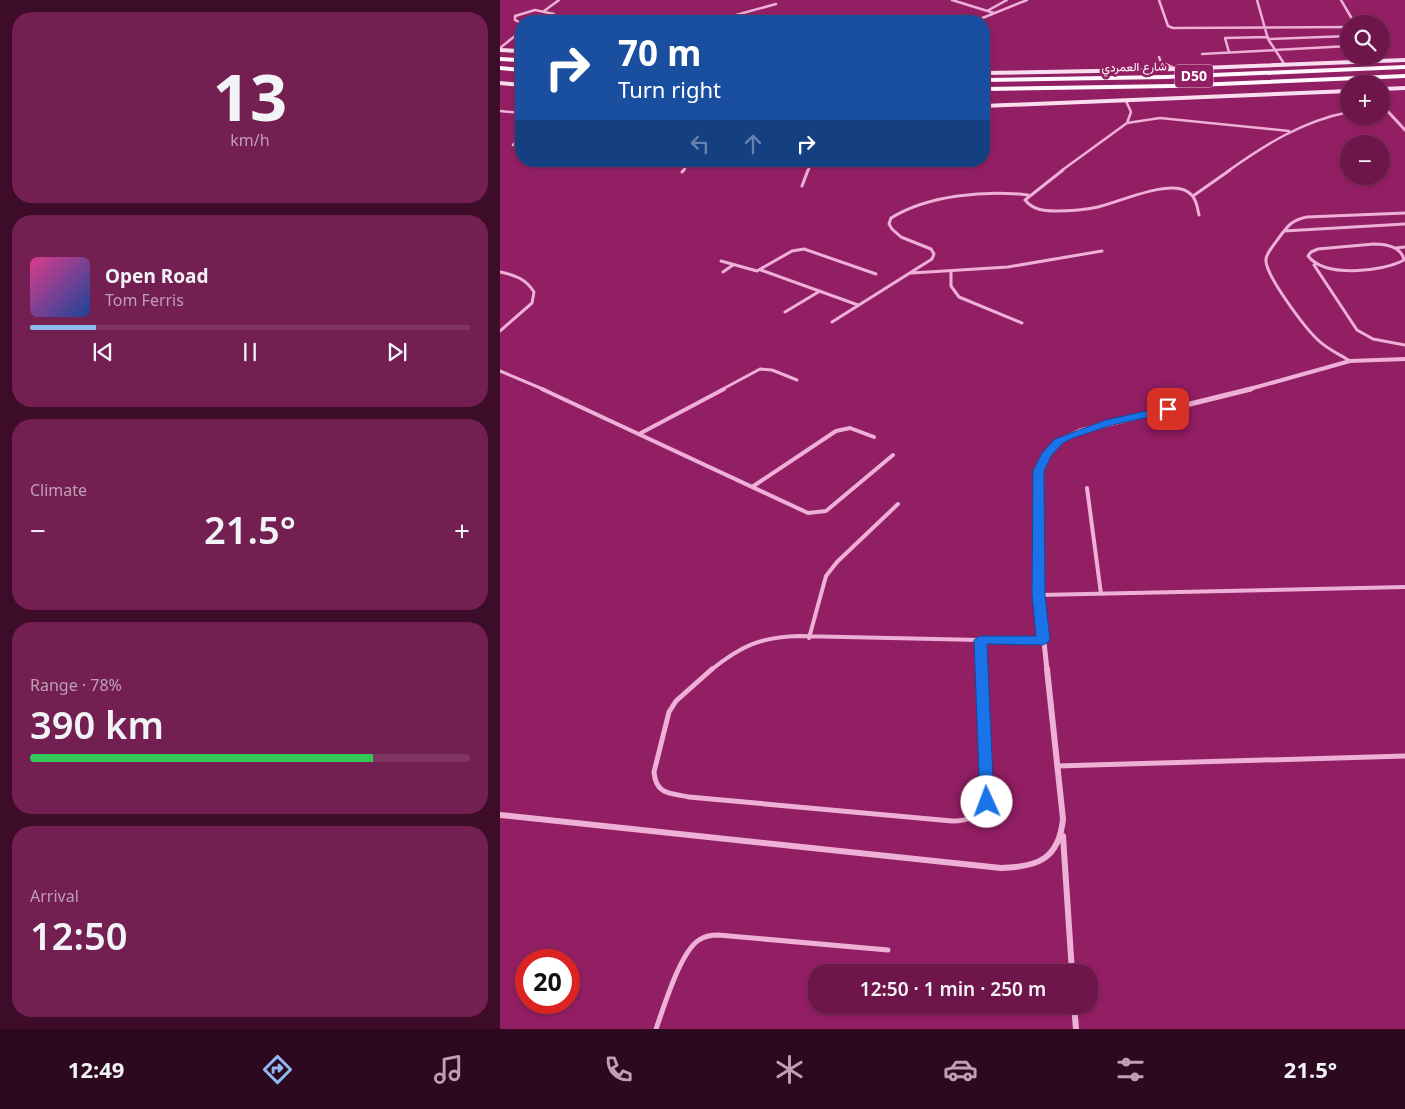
<!DOCTYPE html>
<html lang="en">
<head>
<meta charset="utf-8">
<style>
	:root { --surface:#6e164a; --page:#731f51; --text:#f1f3f6; --muted:#bf9fb5; --line:#803562; --accent:#90b9f0 }
	body { margin:0; font-family:"Noto Sans",Vazirmatn,sans-serif; background:var(--page); color:var(--text); height:100vh; display:flex; flex-direction:column; font-size:19px; white-space:nowrap }
	* { box-sizing:border-box; margin:0 }
	p { font-size:16px; color:var(--muted) }
	.icon { flex:none; width:28px; height:28px; fill:none; stroke:currentColor; stroke-width:2; stroke-linecap:round; stroke-linejoin:round }
	.map { position:relative; flex:1; overflow:hidden }
	.panel { display:flex; flex-direction:column; gap:12px; padding:12px; background:#3c0c29; width:500px }
	.panel>* { flex:none }
	.hud { position:absolute; left:15px; top:15px; width:475px; height:152px; border-radius:20px; box-shadow:0 1px 4px #0004,0 0 0 1px var(--line); background:#1a4fa0; color:#fff; overflow:hidden }
	.tools { position:absolute; left:840px; top:15px; display:grid; gap:10px }
	.tools a { display:grid; place-items:center; width:50px; height:50px; border-radius:50%; background:var(--surface); box-shadow:0 1px 4px #0004,0 0 0 1px var(--line); font-size:25px }
	.speed { position:absolute; left:15px; top:949px; display:flex; gap:10px; font-size:25px; font-weight:700; text-align:center }
	.speed>* { display:grid; place-content:center; width:65px; height:65px; border-radius:50%; background:var(--surface); box-shadow:0 1px 4px #0004,0 0 0 1px var(--line); line-height:1 }
	.speed .limit { border:8px solid #d22; background:#fff; color:#111 }
	.pin { position:absolute; display:grid; place-items:center; width:42px; height:42px; color:#fff; margin:-21px; border-radius:10px; box-shadow:0 2px 8px #0006 }
	.me { position:absolute; width:55px; margin:-28px; rotate:358deg; stroke-linejoin:round; filter:drop-shadow(0 0 4px #0008) }
	.turn { display:flex; align-items:center; gap:18px; height:105px; padding:0 20px; font-size:22px }
	.turn .icon { width:65px; height:65px; stroke-width:2.5 }
	.turn b { display:block; font-size:35px; line-height:42px }
	.lanes { display:flex; align-items:center; height:48px; padding:0 20px; background:#0003; justify-content:center; gap:25px; direction:ltr }
	.lanes .off { opacity:.35 }
	.big { font-size:38px; font-weight:600; line-height:1.1 }
	.panel .widget { flex:1; display:flex; flex-direction:column; justify-content:center; gap:8px; min-width:0; padding:0 18px; border-radius:20px; background:var(--page) }
	.panel .dial { align-items:center; gap:0 }
	.dial b { font-size:65px; line-height:1 }
	.song { display:flex; align-items:center; gap:15px }
	.cover { width:60px; height:60px; border-radius:8px; background:linear-gradient(135deg,hsl(330 70% 55%),hsl(220 70% 35%)) }
	.played { height:5px; border-radius:2px; background:linear-gradient(90deg,var(--accent) 15%,var(--line) 15%) }
	.keys { display:flex; justify-content:space-around; direction:ltr }
	.heat { display:flex; justify-content:space-between; align-items:center; font-size:28px; direction:ltr }
	.charge { height:8px; border-radius:4px; background:linear-gradient(90deg,#34c759 78%,var(--line) 0) }
	.trip { position:absolute; left:308px; top:964px; width:290px; height:50px; border-radius:20px; background:var(--surface); box-shadow:0 1px 4px #0004,0 0 0 1px var(--line); font-weight:600; line-height:50px; text-align:center }
	.menu { display:flex; height:80px; justify-content:space-around; align-items:center; background:#2c091e; color:var(--muted) }
	.menu .icon { width:35px; height:35px }
	.menu .active { color:var(--accent) }
	.menu b { font-size:22px; color:var(--text) }
	main { display:flex; flex:1; min-height:0 }
	.map>svg:first-child { display:block }
	.lines { fill:none; stroke-linecap:round; stroke-linejoin:round }
	.lane-far3 { stroke:#eeb0d6; stroke-width:2.5 }
	.lane-far2 { stroke:#eeb0d6; stroke-width:3 }
	.lane-far1 { stroke:#eeb0d6; stroke-width:4 }
	.lane { stroke:#eeb0d6; stroke-width:5 }
	.street-far3 { stroke:#eeb0d6; stroke-width:3 }
	.street-far2 { stroke:#eeb0d6; stroke-width:4 }
	.street-far1 { stroke:#eeb0d6; stroke-width:5 }
	.street { stroke:#eeb0d6; stroke-width:6 }
	.secondary { fill:#faddee; fill-rule:evenodd }
	.primary { fill:#fff7fb; fill-rule:evenodd }
	.route { fill:#1a73e8; stroke:#114b97 }
	.labels { text-anchor:middle; stroke-width:5; stroke-linejoin:round; paint-order:stroke }
	.far-street-label { font-size:12px; fill:#fff; stroke:#921e63 }
	.shield { fill:#921e63; stroke:#debcd0; stroke-width:1 }
	.shield-label { font-size:14px; font-weight:bold; fill:#fff }
</style>
</head>
<body>
<main>
<section class="panel">
<div class="widget dial"><b>13</b><p>km/h</p></div>
<div class="widget">
<div class="song"><i class="cover"></i><div><b>Open Road</b><p>Tom Ferris</p></div></div>
<div class="played"></div>
<div class="keys"><svg class="icon" aria-label="previous" viewBox="0 0 24 24"><path d="M18 5L8 12l10 7zM5 5v14"/></svg><svg class="icon" aria-label="pause" viewBox="0 0 24 24"><path d="M8 5v14M16 5v14"/></svg><svg class="icon" aria-label="next" viewBox="0 0 24 24"><path d="M6 5l10 7-10 7zM19 5v14"/></svg></div>
</div>
<div class="widget"><p>Climate</p>
<div class="heat"><a>−</a><b class="big">21.5°</b><a>+</a></div>
</div>
<div class="widget"><p>Range · 78%</p><b class="big">390 km</b><div class="charge"></div></div>
<div class="widget"><p>Arrival</p><b class="big">12:50</b></div>
</section>
<div class="map">
<svg width="905" height="1029" viewBox="0 0 905 1029">
	<rect width="100%" height="100%" fill="#921e63"/>
	<g class="lines">
		<!-- lane-far3 -->
		<path class="lane-far3" d="M452,0l42,13
			M659,0l9,26 5,2 176,-1
			M757,0l11,39 17,26
			M841,0l14,24
			M44,11l15,-11
			M487,11l20,-11
			M52,19l40,2
			M214,21l62,-17
			M475,21l52,-21
			M21,23l-6,-3v-4l20,-6 19,4v3l-7,4
			M768,39l81,-3
			M0,48l21,-17
			M729,52l-4,-14 43,-1
			M702,54l147,-8
			M659,57l2,5 13,6
			M0,111l21,2
			M627,123l33,-5 129,13
			M13,145l8,-8
			M183,171l7,-10
			M308,171l4,-10
			M561,171l66,-48 4,-11 -5,-11
			M728,171c38,-27 75,-50 121,-59"/>
		<!-- lane-far2 -->
		<path class="lane-far2" d="M563,170l-38,30c8,10 19,11 31,11 14,0 28,-1 42,-4 22,-5 70,-28 90,-15 8,5 9,14 11,23
			M182,172l2,-2
			M302,186l6,-16
			M693,196l37,-26
			M784,231l121,-7
			M874,244c12,0 27,2 30,16 -22,12 -79,18 -96,-4l3,-4 7,-3z
			M895,248l10,-1
			M221,261l36,10 35,-20 12,-2 72,25
			M814,265l43,65 16,9 32,6
			M261,270l97,35
			M0,272c15,3 26,7 34,20l-2,11 -32,28
			M223,272l10,-7
			M451,272v14l8,11 63,26
			M412,273l96,-6 94,-16
			M285,312l35,-21
			M332,322l100,-63 2,-5 -3,-5 -30,-12 -9,-8 -3,-5 2,-6c37,-23 95,-28 137,-23
			M850,361c-11,-7 -23,-12 -32,-21 -12,-11 -54,-66 -52,-81 1,-7 8,-14 12,-20 9,-12 13,-19 29,-22l98,-4
			M0,371l45,19
			M221,390l39,-21 12,1 25,10"/>
		<!-- lane-far1 -->
		<path class="lane-far1" d="M42,389l266,124 18,-2 67,-56
			M139,434l85,-45
			M252,487l84,-56 14,-3 24,9
			M587,488l14,106
			M539,595l366,-8
			M309,638l17,-62 11,-14 61,-58
			M480,640l63,1
			M480,640l1,30
			M211,670c30,-24 49,-33 88,-34l181,4"/>
		<!-- lane -->
		<path class="lane" d="M212,669l-36,32 -7,11 -15,60c2,23 16,21 35,25l263,24c16,0 27,-4 35,-19l-6,-133
			M557,766l348,-10
			M156,1029c8,-22 24,-77 43,-89 6,-4 12,-5 19,-5l170,15"/>
		<!-- street-far3 -->
		<path class="street-far3" d="M881,104l24,26"/>
		<!-- street-far2 -->
		<path class="street-far2" d="M746,390l104,-29 55,-2"/>
		<!-- street-far1 -->
		<path class="street-far1" d="M547,670l-8,-75v-124c10,-23 18,-29 41,-40l171,-42"/>
		<!-- street -->
		<path class="street" d="M0,815l501,53c37,-1 58,-9 62,-49l-16,-150
			M563,836l9,136
			M574,1005l2,24"/>
		<!-- secondary -->
		<path class="secondary" d="M0,48l21,1v4l-21,-1z
			M905,58v4l-256,10 -165,3v-4l165,-3z
			M0,81l21,2v4l-21,-2z
			M905,86v4l-24,1v-4z
			M849,89v4l-365,15v-4z"/>
		<!-- primary -->
		<path class="primary" d="M0,57l21,1v4l-21,-1z
			M905,65v4l-239,10 -182,3v-4l182,-3z
			M0,66l21,2v4l-21,-2z
			M905,74v4l-232,10 -189,3v-4l189,-3z"/>
	</g>
	<!-- route -->
	<path class="route" d="M668,406l5,3 -1,3 -60,13 -39,13 -10,5 -12,13 -7,15 1,124 5,46 -7,4 -56,-1 7,158 -2,3 -5,2 -5,-2 -2,-3 -6,-162 6,-4h56l-4,-41 1,-124 9,-18 13,-14 51,-19z"/>
	<g class="labels">
		<!-- far-street labels -->
		<g class="far-street-label">
			<text transform="translate(634 67) rotate(-1)" y="4">شارع العمردي</text>
		</g>
		<!-- shield labels -->
		<rect class="shield" x="675" y="64.5" width="38" height="23" rx="4"/>
		<g class="shield-label">
			<text x="694" y="81">D50</text>
		</g>
	</g>
</svg>
<div class="tools">
<a><svg class="icon" aria-label="search" viewBox="0 0 24 24"><circle cx="10" cy="10" r="6"/><path d="M15 15l6 6"/></svg></a>
<a>+</a>
<a>−</a>
</div>
<div class="speed"><div class="limit">20</div></div>
<div class="pin" style="left:668px;top:409px;background:#d93025"><svg class="icon" aria-label="arrive" viewBox="0 0 24 24"><path d="M6 21V4h12l-3 4 3 4H6"/></svg></div>
<svg class="me" style="left:487px;top:802px" viewBox="-20 -20 40 40"><circle r="19" fill="#fff"/><path d="M0-13L10 11 0 6-10 11z" fill="#1a73e8"/></svg>
<div class="trip">12:50 · 1 min · 250 m</div>
<div class="hud">
<div class="turn"><svg class="icon" aria-label="right" viewBox="0 0 24 24"><path d="M7 20v-9h11M14 6l5 5-5 5"/></svg><div><b>70 m</b>Turn right</div></div>
<div class="lanes"><svg class="icon off" aria-label="left" viewBox="0 0 24 24"><path d="M17 20v-9H6M10 6l-5 5 5 5"/></svg><svg class="icon off" aria-label="ahead" viewBox="0 0 24 24"><path d="M12 20V5M6 11l6-6 6 6"/></svg><svg class="icon" aria-label="right" viewBox="0 0 24 24"><path d="M7 20v-9h11M14 6l5 5-5 5"/></svg></div>
</div>
</div>
</main>
<nav class="menu">
<b>12:49</b>
<svg class="icon active" aria-label="directions" viewBox="0 0 24 24"><path d="M12 3l9 9-9 9-9-9zM9 14v-3h6M13 9l2 2-2 2"/></svg>
<svg class="icon" aria-label="music" viewBox="0 0 24 24"><path d="M9 18V5l10-2v13"/><circle cx="6" cy="18" r="3"/><circle cx="16" cy="16" r="3"/></svg>
<svg class="icon" aria-label="phone" viewBox="0 0 24 24"><path d="M5 4h4l2 5-3 2q2 4 5 5l2-3 5 2v4C11 20 4 13 5 4z"/></svg>
<svg class="icon" aria-label="climate" viewBox="0 0 24 24"><path d="M12 3v18M4 7l16 10M4 17L20 7"/></svg>
<svg class="icon" aria-label="car" viewBox="0 0 24 24"><path d="M5 17H2v-5l4-1 3-4h7l3 4 3 1v5h-3M9 17h6M6 11h13"/><circle cx="7" cy="17" r="2"/><circle cx="17" cy="17" r="2"/></svg>
<svg class="icon" aria-label="filters" viewBox="0 0 24 24"><path d="M4 7h16M4 17h16"/><circle cx="9" cy="7" r="2"/><circle cx="15" cy="17" r="2"/></svg>
<b>21.5°</b>
</nav>
</body>
</html>
